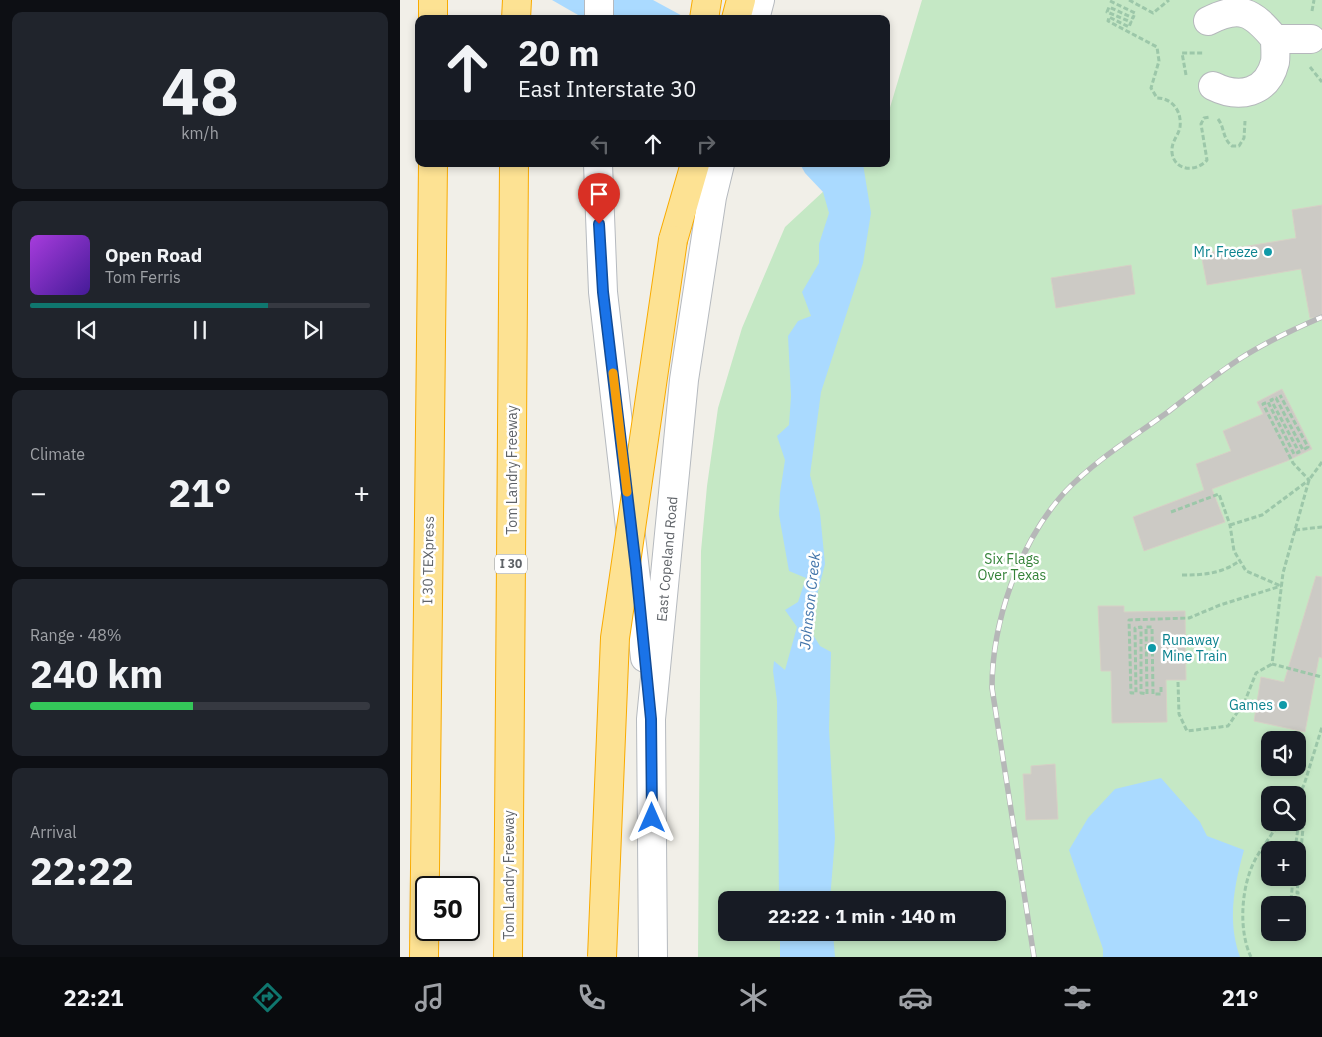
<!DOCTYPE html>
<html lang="en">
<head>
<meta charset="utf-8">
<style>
	:root { --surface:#171b24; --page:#20242c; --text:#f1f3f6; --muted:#9ea1a6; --line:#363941; --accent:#0f766e }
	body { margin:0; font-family:"IBM Plex Sans",sans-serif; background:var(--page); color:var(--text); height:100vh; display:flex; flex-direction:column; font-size:19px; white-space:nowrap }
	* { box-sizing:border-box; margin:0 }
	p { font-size:16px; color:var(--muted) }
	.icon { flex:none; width:28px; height:28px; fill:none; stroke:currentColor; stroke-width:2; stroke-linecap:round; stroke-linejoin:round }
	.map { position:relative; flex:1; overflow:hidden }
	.sheet { display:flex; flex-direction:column; gap:12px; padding:12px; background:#0d0f14; width:400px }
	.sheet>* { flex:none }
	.banner { position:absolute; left:15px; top:15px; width:475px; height:152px; border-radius:10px; box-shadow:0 2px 8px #0003; background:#171b24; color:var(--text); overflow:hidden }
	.controls { position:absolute; left:861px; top:731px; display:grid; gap:10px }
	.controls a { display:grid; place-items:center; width:45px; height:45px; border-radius:10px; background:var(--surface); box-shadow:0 2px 8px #0003; font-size:25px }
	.speed { position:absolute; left:15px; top:876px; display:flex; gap:10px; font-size:25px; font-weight:700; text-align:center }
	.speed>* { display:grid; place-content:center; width:65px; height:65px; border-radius:50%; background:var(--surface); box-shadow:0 2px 8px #0003; line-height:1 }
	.speed .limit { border:2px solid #111; border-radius:8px; background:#fff; color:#111 }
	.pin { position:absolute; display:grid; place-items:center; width:42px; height:42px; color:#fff; margin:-51px -21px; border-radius:50% 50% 50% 0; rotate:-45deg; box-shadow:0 0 5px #0007 }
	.pin .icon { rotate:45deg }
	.me { position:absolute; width:55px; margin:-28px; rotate:0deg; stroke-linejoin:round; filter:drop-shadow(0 0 4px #0008) }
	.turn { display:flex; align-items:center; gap:18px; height:105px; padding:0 20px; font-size:22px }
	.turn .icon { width:65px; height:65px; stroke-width:2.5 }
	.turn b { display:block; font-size:35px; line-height:42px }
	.lanes { display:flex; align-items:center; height:48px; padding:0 20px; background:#0003; justify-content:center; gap:25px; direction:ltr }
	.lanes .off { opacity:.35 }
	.big { font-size:38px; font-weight:700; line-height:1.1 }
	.sheet .tile { flex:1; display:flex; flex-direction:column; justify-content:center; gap:8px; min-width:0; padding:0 18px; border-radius:10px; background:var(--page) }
	.sheet .dial { align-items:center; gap:0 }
	.dial b { font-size:65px; line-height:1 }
	.song { display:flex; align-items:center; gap:15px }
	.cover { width:60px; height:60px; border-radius:8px; background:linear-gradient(135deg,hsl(280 70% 55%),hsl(260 70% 35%)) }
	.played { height:5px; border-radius:2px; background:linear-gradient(90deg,var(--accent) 70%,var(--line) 70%) }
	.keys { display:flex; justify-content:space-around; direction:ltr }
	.heat { display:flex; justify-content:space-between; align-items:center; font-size:28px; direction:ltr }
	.charge { height:8px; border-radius:4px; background:linear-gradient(90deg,#34c759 48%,var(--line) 0) }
	.trip { position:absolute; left:318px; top:891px; width:288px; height:50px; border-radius:10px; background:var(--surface); box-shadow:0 2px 8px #0003; font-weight:700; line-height:50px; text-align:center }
	.dock { display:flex; height:80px; justify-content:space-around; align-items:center; background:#090b0e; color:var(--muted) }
	.dock .icon { width:35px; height:35px }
	.dock .on { color:var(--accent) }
	.dock b { font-size:22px; color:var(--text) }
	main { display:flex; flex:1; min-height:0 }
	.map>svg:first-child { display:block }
	.green { fill:#c5e8c5; fill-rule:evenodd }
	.water { fill:#aadaff }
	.building { fill:#cccac5; stroke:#d6d1c6 }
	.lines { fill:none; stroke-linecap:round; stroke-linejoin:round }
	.street-casing { stroke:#b5b8bc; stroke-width:30 }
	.secondary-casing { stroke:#b6babf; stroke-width:30 }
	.highway-casing { stroke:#f9ab00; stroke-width:30 }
	.path { stroke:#9cc7a9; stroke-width:3; stroke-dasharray:5 2.5; stroke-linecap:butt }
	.street { stroke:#fff; stroke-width:28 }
	.secondary { stroke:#fff; stroke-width:28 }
	.highway { stroke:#fde293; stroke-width:28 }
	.rail-casing { stroke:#b6b7b8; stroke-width:5.5 }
	.rail { stroke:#fff; stroke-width:4; stroke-dasharray:11; stroke-linecap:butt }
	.highway-bridge-casing { stroke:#f9ab00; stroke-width:30; stroke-linecap:butt }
	.highway-bridge { stroke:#fde293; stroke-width:28 }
	.route-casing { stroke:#114b97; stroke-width:12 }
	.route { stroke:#1a73e8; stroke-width:9 }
	.slow { stroke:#f59e0b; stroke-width:9 }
	.culture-dot { fill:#0f9aa8; stroke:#fff; stroke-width:2 }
	.labels { text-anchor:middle; stroke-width:5; stroke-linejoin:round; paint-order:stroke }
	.shield { fill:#fff; stroke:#8f9295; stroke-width:1 }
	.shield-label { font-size:12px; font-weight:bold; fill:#5f6368 }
	.culture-label { font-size:14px; fill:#0d838f; stroke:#fff; text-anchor:end }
	.street-label { font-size:14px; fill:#5f6368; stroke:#fff }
	.park-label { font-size:14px; fill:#348238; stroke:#fff }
	.water-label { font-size:15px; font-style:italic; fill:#4174aa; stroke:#fff }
</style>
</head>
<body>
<main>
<section class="sheet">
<div class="tile dial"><b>48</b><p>km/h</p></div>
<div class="tile">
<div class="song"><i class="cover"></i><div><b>Open Road</b><p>Tom Ferris</p></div></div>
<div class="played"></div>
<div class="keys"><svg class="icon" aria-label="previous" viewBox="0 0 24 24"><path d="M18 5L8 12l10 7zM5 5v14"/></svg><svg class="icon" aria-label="pause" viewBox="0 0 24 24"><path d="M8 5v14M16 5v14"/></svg><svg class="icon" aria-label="next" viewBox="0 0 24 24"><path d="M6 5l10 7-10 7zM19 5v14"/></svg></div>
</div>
<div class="tile"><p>Climate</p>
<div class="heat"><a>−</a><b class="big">21°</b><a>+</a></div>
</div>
<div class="tile"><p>Range · 48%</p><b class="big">240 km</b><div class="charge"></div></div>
<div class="tile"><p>Arrival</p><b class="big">22:22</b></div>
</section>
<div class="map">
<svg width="922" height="957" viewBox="0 0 922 957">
	<rect width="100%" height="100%" fill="#f1efe8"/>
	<!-- green -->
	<path class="green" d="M522,0h400v957h-624l3,-406 6,-65 11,-78 24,-80 43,-101 68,-63h33v-43zM870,740h28v28h-28zM870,795h28v27h-28zM870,850h28v28h-28zM326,900h270v32h-270zM870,905h28v27h-28z"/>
	<!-- water -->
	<path class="water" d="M152,0h101l35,19h-103z
		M400,164h63l8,49 -8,50 -42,129 -11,83 10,38 5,51 -8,31 -5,38 8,13 11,6 -2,77 6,109 -5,62h-51l-2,-199 -4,-30 1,-10 11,9 12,-43 -12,-17 13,-8 8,-24 -17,-7 -10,-56 1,-22 5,-33 -8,-24 12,-11 2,-29 -3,-60 10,-15 13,-5 -9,-24 17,-29v-19l10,-31 -6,-21 -18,-19z
		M761,778l39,44 7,14 37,14c-10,36 -17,71 -4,107h-137v-8l-34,-99 19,-32 27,-29z
		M380,933h53l2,24h-55z"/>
	<!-- building -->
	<path class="building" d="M922,205v112l-12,1 -9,-49 -94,16 -6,-31 95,-16 -4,-28z
		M731,265l4,29 -79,14 -5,-30z
		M882,389l30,60 -25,12 -75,28 13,33 -81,29 -11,-34 71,-27 -8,-26 35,-13 -8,-20 40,-17 -6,-12z
		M916,576l6,1v81l-3,-1 -14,75 -51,-11 7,-44 23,5z
		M698,606h26v6l61,-1 1,69h-20l1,42 -55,1 -1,-52h-10z
		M655,764l3,55 -32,1 -3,-46h8v-8z
		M871,898l29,2 -2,19v-14h-27z"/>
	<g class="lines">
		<defs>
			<path id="street" d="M808,21c32,-16 44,-10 67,18h36
				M813,86c26,13 54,8 62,-24 1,-7 0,-16 0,-23"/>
			<path id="secondary" d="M199,19v-19
				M355,19l5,-19
				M198,164l5,128 42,366
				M253,957l-2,-238 33,-339 28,-183 8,-33"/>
			<path id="highway" d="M33,0v19
				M116,19l1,-19
				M304,19l3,-19
				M336,19l5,-19
				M273,240l22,-76
				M24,957l9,-793
				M108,957l6,-793"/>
		</defs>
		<!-- street casing -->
		<use href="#street" class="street-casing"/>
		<!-- secondary casing -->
		<use href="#secondary" class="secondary-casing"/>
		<!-- highway casing -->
		<use href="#highway" class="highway-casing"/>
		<!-- path -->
		<path class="path" d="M729,0l24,13 16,-13
			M710,1l25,12 -2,5 -24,-11 -2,5 24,10 -2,5 -20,-10 -1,4 49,26 2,14 -8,27 6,10c15,0 25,13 23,29 -2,10 -9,14 -8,26 3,19 25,19 35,7l-6,-36 3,-6 6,-1
			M912,11l2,-11
			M910,67l12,15
			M786,75l-4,-22h21
			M818,119c7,9 4,19 14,27h7l5,-8 1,-17
			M922,462l-13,18 -26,93 -11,91 50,13
			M771,512l48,-18 11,31 4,26 12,20 35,15
			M830,525l32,-10 47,-35 -16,-17 -30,-59 5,-2 26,52 5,-2 -28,-52 5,-2 27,52 5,-3 -28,-52
			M895,530l27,-3
			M782,575c21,0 38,-1 56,-13
			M778,682l1,32 8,17 41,-5 17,-25 11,-28 16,-9
			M761,687v7h-8l-1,-67h-6l1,67 -6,-1v-66l-6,1 1,65h-5l-2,-73 60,-2 31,-13 61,-19
			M898,796l6,-11 18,-58
			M895,850l3,-22h5l-6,65h4
			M891,900l2,-22
			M851,957c-13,-27 -10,-72 5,-99 7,-12 16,-24 24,-36"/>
		<!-- street -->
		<use href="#street" class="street"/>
		<!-- secondary -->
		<use href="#secondary" class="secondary"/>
		<!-- highway -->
		<use href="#highway" class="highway"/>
		<defs>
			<path id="rail" d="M634,957l-42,-269c0,-66 27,-145 72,-195 29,-31 69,-56 104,-81 23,-18 46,-36 70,-52 26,-17 56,-31 84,-43"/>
		</defs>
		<!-- rail casing -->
		<use href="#rail" class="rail-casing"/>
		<!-- rail -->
		<use href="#rail" class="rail"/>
		<defs>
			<path id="highway-bridge" d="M202,957l13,-319 58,-398"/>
		</defs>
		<!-- highway-bridge casing -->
		<use href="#highway-bridge" class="highway-bridge-casing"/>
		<!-- highway-bridge -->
		<use href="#highway-bridge" class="highway-bridge"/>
	</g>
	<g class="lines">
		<defs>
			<path id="route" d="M199,224l4,68 33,276 15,151 1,99"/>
		</defs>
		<!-- route casing -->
		<use href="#route" class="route-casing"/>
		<!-- route -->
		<use href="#route" class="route"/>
		<!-- slow -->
		<path class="slow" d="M213,373l14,119"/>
	</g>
	<!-- markers -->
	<g class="culture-dot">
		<circle cx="868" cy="252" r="5"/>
		<circle cx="752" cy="648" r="5"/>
		<circle cx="883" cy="705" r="5"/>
	</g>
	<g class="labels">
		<!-- shield labels -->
		<rect class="shield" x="95" y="554.5" width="32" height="19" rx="4"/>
		<g class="shield-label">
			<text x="111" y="568">I 30</text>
		</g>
		<!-- culture labels -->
		<g class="culture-label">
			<text x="858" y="257">Mr. Freeze</text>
			<text x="762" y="645" text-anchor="start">Runaway<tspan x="762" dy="16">Mine Train</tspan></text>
			<text x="873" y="710">Games</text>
		</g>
		<!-- street labels -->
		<g class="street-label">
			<text transform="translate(112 470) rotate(-90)" y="5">Tom Landry Freeway</text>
			<text transform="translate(267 559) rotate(-85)" y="5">East Copeland Road</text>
			<text transform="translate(28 560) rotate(-89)" y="5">I 30 TEXpress</text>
			<text transform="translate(109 875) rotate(-90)" y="5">Tom Landry Freeway</text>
		</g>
		<!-- park labels -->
		<g class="park-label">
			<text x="612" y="564">Six Flags<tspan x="612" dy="16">Over Texas</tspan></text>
		</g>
		<!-- water labels -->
		<g class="water-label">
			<text transform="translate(410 601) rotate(-84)" y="5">Johnson Creek</text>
		</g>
	</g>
</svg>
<div class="controls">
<a><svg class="icon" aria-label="sound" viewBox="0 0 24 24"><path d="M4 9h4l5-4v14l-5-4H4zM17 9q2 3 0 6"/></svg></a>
<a><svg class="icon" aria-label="search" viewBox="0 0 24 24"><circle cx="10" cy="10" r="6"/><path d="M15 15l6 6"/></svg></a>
<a>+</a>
<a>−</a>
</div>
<div class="speed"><div class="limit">50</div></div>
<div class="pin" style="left:199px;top:224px;background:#d93025"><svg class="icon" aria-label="arrive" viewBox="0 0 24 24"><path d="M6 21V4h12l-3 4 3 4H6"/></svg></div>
<svg class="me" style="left:252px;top:818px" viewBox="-20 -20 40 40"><path d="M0-17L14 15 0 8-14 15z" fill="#1a73e8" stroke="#fff" stroke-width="4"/></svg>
<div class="trip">22:22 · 1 min · 140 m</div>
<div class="banner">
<div class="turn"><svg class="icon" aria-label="ahead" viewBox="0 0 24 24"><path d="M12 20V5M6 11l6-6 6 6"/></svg><div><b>20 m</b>East Interstate 30</div></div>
<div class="lanes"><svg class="icon off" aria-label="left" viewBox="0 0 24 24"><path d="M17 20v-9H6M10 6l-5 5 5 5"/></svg><svg class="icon" aria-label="ahead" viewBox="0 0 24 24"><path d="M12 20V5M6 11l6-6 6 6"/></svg><svg class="icon off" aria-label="right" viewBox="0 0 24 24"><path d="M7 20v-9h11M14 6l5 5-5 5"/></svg></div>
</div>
</div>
</main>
<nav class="dock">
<b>22:21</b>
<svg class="icon on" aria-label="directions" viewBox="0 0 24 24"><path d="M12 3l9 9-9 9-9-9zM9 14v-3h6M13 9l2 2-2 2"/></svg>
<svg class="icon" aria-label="music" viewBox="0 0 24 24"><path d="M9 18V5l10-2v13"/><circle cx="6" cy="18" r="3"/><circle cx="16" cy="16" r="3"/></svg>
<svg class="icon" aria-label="phone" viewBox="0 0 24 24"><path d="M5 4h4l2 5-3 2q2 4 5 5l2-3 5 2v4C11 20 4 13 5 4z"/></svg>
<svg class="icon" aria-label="climate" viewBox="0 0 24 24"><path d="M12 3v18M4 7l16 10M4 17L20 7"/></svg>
<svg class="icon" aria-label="car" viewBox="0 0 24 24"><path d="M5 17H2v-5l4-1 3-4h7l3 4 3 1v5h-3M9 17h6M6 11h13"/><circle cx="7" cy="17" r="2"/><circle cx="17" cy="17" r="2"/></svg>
<svg class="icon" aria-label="filters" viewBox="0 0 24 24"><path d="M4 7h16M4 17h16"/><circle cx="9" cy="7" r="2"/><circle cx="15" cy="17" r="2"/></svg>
<b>21°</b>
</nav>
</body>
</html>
